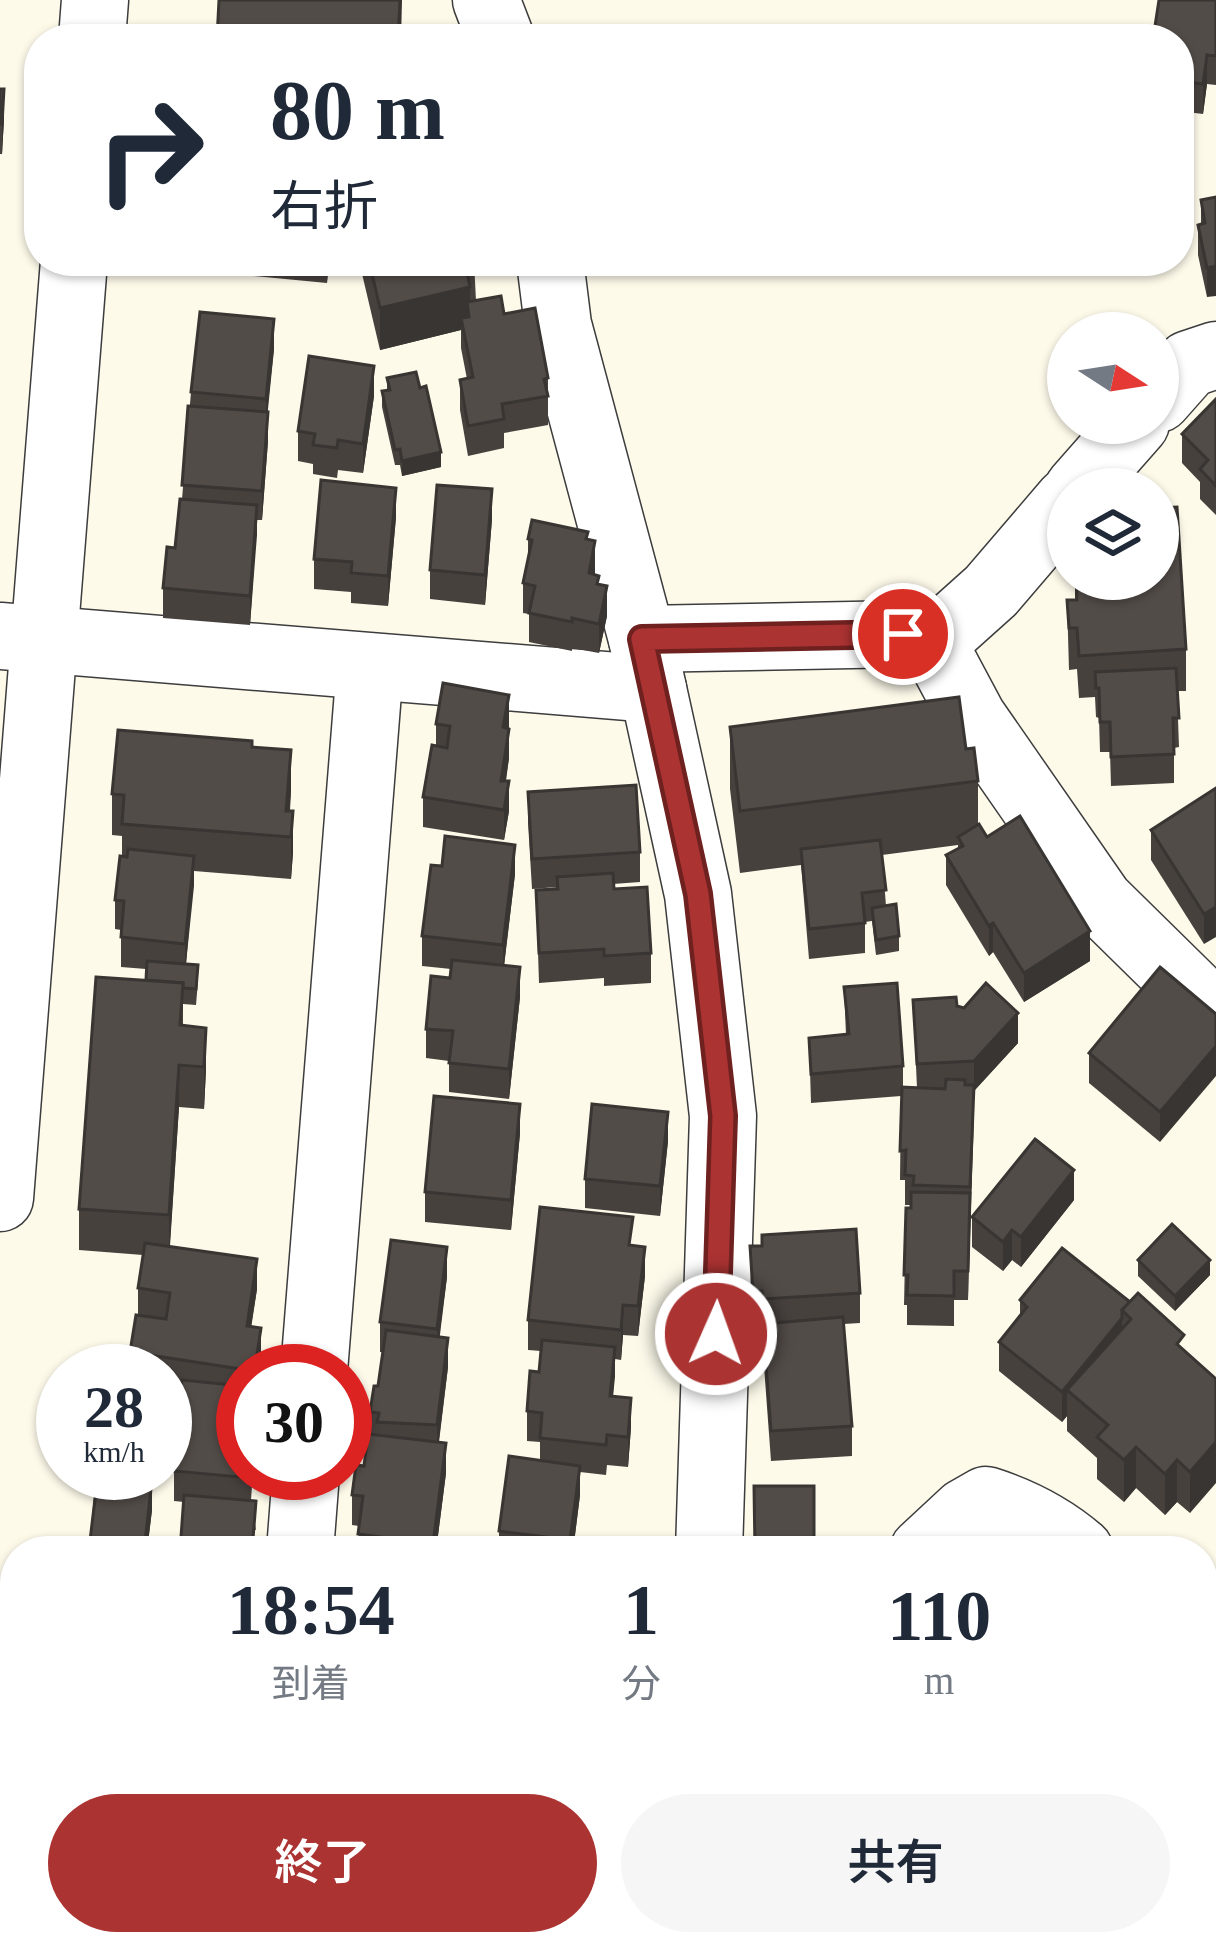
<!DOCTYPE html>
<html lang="ja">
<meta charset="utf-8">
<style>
body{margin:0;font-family:"Times New Roman","Noto Sans JP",serif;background:#f6f6f7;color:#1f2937;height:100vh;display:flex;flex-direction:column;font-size:45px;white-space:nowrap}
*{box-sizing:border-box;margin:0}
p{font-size:39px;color:#747a83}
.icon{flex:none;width:66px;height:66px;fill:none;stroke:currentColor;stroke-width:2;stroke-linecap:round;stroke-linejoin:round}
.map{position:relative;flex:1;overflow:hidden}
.sheet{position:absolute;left:0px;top:1536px;width:1218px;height:420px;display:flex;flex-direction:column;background:#fff;border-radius:48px 48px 0 0;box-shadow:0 3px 9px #0004}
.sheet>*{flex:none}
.top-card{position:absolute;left:24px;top:24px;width:1170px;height:252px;border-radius:48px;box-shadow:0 3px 9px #0004;background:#fff;color:#1f2937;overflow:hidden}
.needle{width:78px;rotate:102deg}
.tools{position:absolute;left:1047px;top:312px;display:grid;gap:24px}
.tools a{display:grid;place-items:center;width:132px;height:132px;border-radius:50%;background:#fff;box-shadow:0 3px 9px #0004;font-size:60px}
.speed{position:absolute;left:36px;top:1344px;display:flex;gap:24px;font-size:60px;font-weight:700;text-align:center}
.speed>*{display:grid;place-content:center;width:156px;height:156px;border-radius:50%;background:#fff;box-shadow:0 3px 9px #0004;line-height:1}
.speed small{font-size:30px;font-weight:400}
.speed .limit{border:18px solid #d22;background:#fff;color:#111}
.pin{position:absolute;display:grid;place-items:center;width:102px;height:102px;color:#fff;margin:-51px;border:6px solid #fff;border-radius:50%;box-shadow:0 3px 12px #0007}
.me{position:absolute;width:132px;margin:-66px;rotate:2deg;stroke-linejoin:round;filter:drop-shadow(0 0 9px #0008)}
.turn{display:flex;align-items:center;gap:42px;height:252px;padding:0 48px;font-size:54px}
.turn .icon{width:156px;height:156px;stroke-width:2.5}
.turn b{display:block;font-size:84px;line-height:102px}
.eta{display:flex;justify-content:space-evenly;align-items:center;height:204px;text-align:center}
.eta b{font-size:72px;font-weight:600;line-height:84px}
.button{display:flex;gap:24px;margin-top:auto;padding:24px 48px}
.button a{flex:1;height:138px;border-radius:72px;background:#ab3332;color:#fff;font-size:48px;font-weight:600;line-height:138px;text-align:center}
.button a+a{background:#f6f6f7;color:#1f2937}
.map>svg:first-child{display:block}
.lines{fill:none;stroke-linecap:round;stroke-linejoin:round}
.minor-casing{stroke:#3d3d3d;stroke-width:69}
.minor{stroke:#fff;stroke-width:66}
.wall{fill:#47413e}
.shaded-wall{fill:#393532}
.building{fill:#524c48;stroke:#393532;stroke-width:3}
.route-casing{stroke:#6f2120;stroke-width:30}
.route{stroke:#ab3332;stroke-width:21}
</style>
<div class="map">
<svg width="1216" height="1956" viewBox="0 0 1216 1956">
<rect width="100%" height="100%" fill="#fdfaea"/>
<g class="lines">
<g class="minor-casing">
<g id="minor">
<polyline points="486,0 501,39"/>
<polyline points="92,39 95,0"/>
<polyline points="550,261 558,325 642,639 698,894 723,1116 709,1551"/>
<polyline points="1158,399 1189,364 1216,355"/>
<polyline points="1078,489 1136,423"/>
<polyline points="0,636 653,689"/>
<polyline points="642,639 903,634 933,643 973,718 1100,901 1216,1015"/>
<polyline points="933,643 991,591 1068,501"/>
<polyline points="0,1198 74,261"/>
<polyline points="314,1371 370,667"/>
<polyline points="300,1551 306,1473"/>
<path d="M 923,1551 L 965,1512 L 986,1500 C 1021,1511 1052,1527 1080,1551"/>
<polyline points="1203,1658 1216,1669"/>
<polyline points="796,1941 804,1956"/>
<polyline points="267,1956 269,1941"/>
</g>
</g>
<use href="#minor" class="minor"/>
</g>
<g class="wall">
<polygon points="1216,0 1216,85 1207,84 1203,114 1179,111 1179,39"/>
<polygon points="0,89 4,119 2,154 0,154"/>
<polygon points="1216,197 1207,297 1198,255 1198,225 1201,224 1201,200"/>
<polygon points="158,261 330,261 327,283 158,267"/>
<polygon points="359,261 474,261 476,301 504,314 548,378 548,425 504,433 504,448 468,456 460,410 460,380 467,379 461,348 461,330 380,350"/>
<polygon points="274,349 267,412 268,441 262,520 257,520 250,625 163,618 163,588 175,548 182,499 191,392"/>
<polygon points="387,378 441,467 402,476 400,465 395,465 382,407 382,391 387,390"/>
<polygon points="374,396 363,473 338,470 337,478 313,474 313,464 298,461 298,431"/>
<polygon points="1216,399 1216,515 1200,499 1200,482 1182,463 1182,434"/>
<polygon points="396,517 388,606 351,603 351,592 314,589 314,559"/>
<polygon points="492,519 485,605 430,599 430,570"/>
<polygon points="528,539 588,539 595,571 595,575 607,616 599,653 572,648 572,651 529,642 529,614 523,613 523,583 528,562"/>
<polygon points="1075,579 1186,649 1186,691 1177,691 1179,747 1174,748 1174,783 1111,786 1110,752 1100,752 1099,718 1096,717 1095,697 1079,698 1077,669 1069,670 1067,600 1075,600"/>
<polygon points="436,724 509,725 509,758 506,781 509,811 504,840 423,827 423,797 436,746"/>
<polygon points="730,727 966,749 978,781 978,824 1090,961 1024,1002 993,952 989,956 946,885 946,855 958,849 958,845 882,855 886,906 899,936 899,951 876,955 872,921 865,922 865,953 809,959 801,865 740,873 730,789"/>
<polygon points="252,747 291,791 290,811 293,852 291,879 194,871 186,964 198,981 196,1005 183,1004 183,1025 206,1069 204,1109 179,1107 170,1246 257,1289 251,1326 261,1357 259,1371 243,1371 243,1473 253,1473 251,1500 256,1530 184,1502 174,1501 174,1471 181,1389 165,1387 165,1371 130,1371 130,1352 138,1315 138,1288 143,1255 79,1250 79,1209 146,980 146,969 121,967 121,930 115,929 115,900 122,856 122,836 112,835 112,794"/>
<polygon points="1216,788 1204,944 1151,860 1151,830"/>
<polygon points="528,792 640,852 640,882 613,884 614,889 651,953 651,983 604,986 604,978 539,983 536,890 557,887 532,889 528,822"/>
<polygon points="515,874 504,965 520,997 509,1099 449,1092 449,1061 426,1058 426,1029 450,978 451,969 422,966 422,936"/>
<polygon points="1160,967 1160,1142 1089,1083 1089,1053"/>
<polygon points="844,987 903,1066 903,1087 917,1088 913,1000 957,1006 1018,1043 974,1091 968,1300 954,1300 954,1326 907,1325 907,1305 904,1305 906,1208 911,1208 911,1205 905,1205 905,1180 900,1180 901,1096 811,1103 809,1038 846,1035"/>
<polygon points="520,1133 511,1230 425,1222 425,1192"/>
<polygon points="668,1141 660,1216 585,1208 585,1179"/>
<polygon points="1074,1200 1021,1267 1012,1260 1003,1271 972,1247 972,1217"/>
<polygon points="633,1245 645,1276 638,1336 623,1335 621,1360 615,1359 613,1396 631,1427 628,1467 607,1465 606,1475 580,1472 580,1495 573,1551 499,1551 499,1531 540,1460 540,1442 527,1441 527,1411 539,1372 541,1351 528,1350 528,1320"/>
<polygon points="750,1246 860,1293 860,1323 844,1324 852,1426 852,1456 771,1461 763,1353 763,1326 762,1321 753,1321"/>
<polygon points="1062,1248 1216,1379 1190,1513 1177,1502 1165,1515 1136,1488 1124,1502 1097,1479 1097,1458 1067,1431 1067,1416 1062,1422 999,1371 999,1342 1020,1316 1020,1300"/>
<polygon points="1138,1260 1210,1275 1175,1311 1138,1276"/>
<polygon points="447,1277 439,1337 448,1367 439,1442 446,1473 436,1551 358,1551 359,1526 352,1525 352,1495 364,1466 370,1434 370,1412 378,1386 383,1352 380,1352 380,1322"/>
<polygon points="96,1473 155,1473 154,1483 152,1482 152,1510 147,1551 89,1551"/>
<polygon points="24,1941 110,1941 108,1956 59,1956 59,1949 24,1945"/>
<polygon points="431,1941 501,1941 500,1955 431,1948"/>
<polygon points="564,1941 648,1941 646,1956 670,1956 636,1956 623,1954 623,1956 564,1956"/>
<polygon points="694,1941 774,1941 781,1956 694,1956"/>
</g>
<g class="shaded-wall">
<polygon points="400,0 402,0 401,39 398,39"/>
<polygon points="1207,55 1207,84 1203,114 1203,84"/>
<polygon points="4,89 4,119 2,154 2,124"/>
<polygon points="1216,266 1216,296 1207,297 1207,268"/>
<polygon points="470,287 470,328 467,302 467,329 461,318 461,330 380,350 380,308"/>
<polygon points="274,319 274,349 266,429 266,399"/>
<polygon points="374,366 374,396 363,473 363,444"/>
<polygon points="268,412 268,441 262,520 262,491"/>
<polygon points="441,452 441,467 402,476 402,461"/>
<polygon points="396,488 396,517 388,606 388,576"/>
<polygon points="492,489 492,519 485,605 485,575"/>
<polygon points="257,505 257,535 250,625 250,596"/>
<polygon points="595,541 595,571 589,603 589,573"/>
<polygon points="607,586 607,616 599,653 599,624"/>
<polygon points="509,695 509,725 503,757 503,727"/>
<polygon points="509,729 509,758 501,810 501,781"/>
<polygon points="291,750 291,791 287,837 286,811"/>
<polygon points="509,781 509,811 504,840 504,810"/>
<polygon points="293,811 293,852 291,879 291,837"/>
<polygon points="515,845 515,874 503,975 503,945"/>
<polygon points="194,856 194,886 185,973 185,944"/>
<polygon points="1216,907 1216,937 1204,944 1204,914"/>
<polygon points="993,923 993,952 989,956 989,926"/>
<polygon points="1090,931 1090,961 1024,1002 1024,973"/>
<polygon points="520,967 520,997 509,1099 509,1069"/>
<polygon points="1018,1013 1018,1043 974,1091 974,1061"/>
<polygon points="206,1028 206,1069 204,1109 204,1067"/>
<polygon points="1216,1046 1216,1076 1160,1142 1160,1112"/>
<polygon points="179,1065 179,1107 169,1256 169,1215"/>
<polygon points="974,1085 974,1115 968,1300 970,1187"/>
<polygon points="520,1104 520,1133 511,1230 511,1200"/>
<polygon points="668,1112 668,1141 660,1216 660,1186"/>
<polygon points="1074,1170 1074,1200 1021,1267 1021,1237"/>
<polygon points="1012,1230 1012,1260 1003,1271 1003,1242"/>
<polygon points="447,1247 447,1277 437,1359 437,1329"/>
<polygon points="645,1247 645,1276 638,1336 638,1306"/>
<polygon points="257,1259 257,1289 247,1355 247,1326"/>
<polygon points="1210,1260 1210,1275 1175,1311 1175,1296"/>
<polygon points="623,1305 623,1335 621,1360 621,1330"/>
<polygon points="1122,1318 1122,1347 1067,1390 1067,1416 1062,1422 1062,1392"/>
<polygon points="261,1328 261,1357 259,1371 256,1371"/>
<polygon points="448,1338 448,1367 437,1455 437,1425"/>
<polygon points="615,1347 615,1377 610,1425 610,1396"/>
<polygon points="631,1398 631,1427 628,1467 628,1437"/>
<polygon points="1216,1442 1216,1483 1190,1513 1190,1472"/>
<polygon points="446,1443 446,1473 436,1551 433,1551"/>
<polygon points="1136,1447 1136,1488 1124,1502 1124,1460"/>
<polygon points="1177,1460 1177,1502 1165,1515 1165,1474"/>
<polygon points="580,1466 580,1495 573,1551 570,1551"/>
<polygon points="152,1480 152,1510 147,1551 144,1551"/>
<polygon points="197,1941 201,1941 199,1956 194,1956"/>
<polygon points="872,1941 885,1941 872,1950"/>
<polygon points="1037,1941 1051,1941 1051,1956 1012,1956"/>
<polygon points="1078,1941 1092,1941 1078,1950"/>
</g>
<g class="building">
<polygon points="219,0 400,0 398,39 217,39"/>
<polygon points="1159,0 1216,0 1216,56 1207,55 1203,84 1179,81 1179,39 1153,39"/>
<polygon points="0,89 4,89 2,124 0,124"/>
<polygon points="1216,197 1216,266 1207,268 1198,225 1205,223 1201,200"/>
<polygon points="369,261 474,261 476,266 466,268 470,287 380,308"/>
<polygon points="501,296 504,314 535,308 548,378 544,379 548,396 502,404 504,419 468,426 460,380 473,377 461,318 469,317 467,302"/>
<polygon points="200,312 274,319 266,399 191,392"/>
<polygon points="309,356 374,366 363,444 338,440 337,448 313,445 315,434 298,431"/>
<polygon points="416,372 420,388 426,386 441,452 402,461 400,449 395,450 382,391 390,390 387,378"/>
<polygon points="1216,399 1216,486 1200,469 1208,460 1182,434"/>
<polygon points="188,406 268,412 262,491 182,485"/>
<polygon points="321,480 396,488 388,576 351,573 352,562 314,559"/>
<polygon points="437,485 492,489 485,575 430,570"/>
<polygon points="180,499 257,505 250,596 163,588 167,547 175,548"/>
<polygon points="1177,507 1186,649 1079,656 1077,628 1069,628 1067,600 1077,600 1076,579 1158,579 1158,508"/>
<polygon points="532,520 588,532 586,539 595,541 589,573 599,576 597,584 607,586 599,624 572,618 572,622 529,613 535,586 523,583 532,540 528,539"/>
<polygon points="1176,668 1179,718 1173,718 1174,754 1111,757 1110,722 1100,722 1099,688 1096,688 1095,672"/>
<polygon points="443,683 509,695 503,727 509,729 501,781 509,781 504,810 423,797 432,745 447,748 450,726 436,724"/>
<polygon points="959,697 966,749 974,748 978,781 740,811 730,727"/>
<polygon points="118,730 252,741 252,747 291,750 286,811 293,811 291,837 122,824 124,795 112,794"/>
<polygon points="636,785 640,852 532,859 528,792"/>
<polygon points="1216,788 1216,907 1204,914 1151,830"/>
<polygon points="1020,816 1090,931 1024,973 993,923 989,926 946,855 963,846 958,837 979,824 987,837"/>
<polygon points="445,836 515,845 503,945 422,936 431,865 442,866"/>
<polygon points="880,840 886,890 862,893 865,923 809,929 801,849"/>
<polygon points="128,849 194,856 185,944 121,937 124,901 115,900 120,856 127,857"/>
<polygon points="613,873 614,889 647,887 651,953 604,956 604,949 539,953 536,890 558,889 557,877"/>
<polygon points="896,904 899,936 876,940 872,908"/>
<polygon points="452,960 520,967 509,1069 449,1063 453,1031 426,1029 431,976 450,978"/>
<polygon points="147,961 198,965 196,989 183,988 183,983 146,980"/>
<polygon points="1160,967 1216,1014 1216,1046 1160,1112 1089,1053"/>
<polygon points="96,977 183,983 180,1025 206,1028 204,1067 179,1065 169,1215 79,1209"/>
<polygon points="897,983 903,1066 811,1074 809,1038 849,1034 844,987"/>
<polygon points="986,983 1018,1013 974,1061 917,1064 913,1000 956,997 957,1006 964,1008"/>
<polygon points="946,1079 965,1080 965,1085 974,1085 970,1187 913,1185 914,1176 905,1175 906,1150 900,1151 902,1087 945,1089"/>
<polygon points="434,1096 520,1104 511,1200 425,1192"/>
<polygon points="592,1104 668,1112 660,1186 585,1179"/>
<polygon points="1035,1139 1074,1170 1021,1237 1012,1230 1003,1242 972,1217"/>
<polygon points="911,1192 970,1193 968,1271 954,1271 954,1296 907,1295 908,1275 904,1275 906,1208 911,1208"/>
<polygon points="540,1207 633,1217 629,1245 645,1247 638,1306 623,1305 621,1330 528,1320"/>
<polygon points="1172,1224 1210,1260 1175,1296 1138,1260"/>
<polygon points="856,1229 860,1293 763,1299 762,1291 753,1292 750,1246 762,1246 762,1235"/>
<polygon points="391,1240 447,1247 437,1329 380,1322"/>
<polygon points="145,1243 257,1259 247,1326 261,1328 256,1361 249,1360 247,1370 130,1352 136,1315 166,1319 170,1293 138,1288"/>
<polygon points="1062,1248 1130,1302 1122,1310 1122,1318 1062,1392 999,1342 1027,1307 1020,1300"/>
<polygon points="1138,1293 1184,1335 1177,1344 1216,1379 1216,1442 1190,1472 1177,1460 1165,1474 1136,1447 1124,1460 1097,1437 1108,1425 1067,1390 1131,1319 1122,1310"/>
<polygon points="843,1317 852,1426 771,1431 763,1324"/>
<polygon points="386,1330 448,1338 437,1425 377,1422 379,1413 370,1412 374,1386 378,1386"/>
<polygon points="542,1340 615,1347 610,1396 631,1398 628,1437 607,1435 606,1445 540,1438 542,1413 527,1411 530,1371 539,1372"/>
<polygon points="182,1380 243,1386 243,1473 251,1473 250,1478 174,1471"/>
<polygon points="368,1434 446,1443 433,1544 358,1534 363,1496 352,1495 356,1465 364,1466"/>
<polygon points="509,1456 580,1466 570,1540 499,1531"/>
<polygon points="98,1474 152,1480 144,1551 89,1549"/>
<polygon points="754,1486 814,1486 814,1551 755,1551"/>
<polygon points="184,1495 256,1501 252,1551 180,1551"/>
<polygon points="123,1941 197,1941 194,1956 120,1956"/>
<polygon points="698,1941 774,1941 781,1956 706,1956"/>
<polygon points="919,1941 929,1956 891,1956"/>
<polygon points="963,1941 1037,1941 1012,1956 961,1956 955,1946"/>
<polygon points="664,1946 670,1956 645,1956"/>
<polygon points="395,1952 411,1954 411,1956 394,1956"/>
</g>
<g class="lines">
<g class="route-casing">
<polyline id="route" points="716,1334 723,1116 698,894 642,639 903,634"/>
</g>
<use href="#route" class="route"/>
</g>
</svg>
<div class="tools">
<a><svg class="needle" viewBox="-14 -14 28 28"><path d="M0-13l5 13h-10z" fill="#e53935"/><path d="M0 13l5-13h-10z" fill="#747a83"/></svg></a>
<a><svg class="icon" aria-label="layers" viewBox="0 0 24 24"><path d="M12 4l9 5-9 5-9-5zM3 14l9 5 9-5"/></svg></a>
</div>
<div class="speed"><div>28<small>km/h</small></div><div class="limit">30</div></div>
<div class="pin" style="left:903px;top:634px;background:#d93025"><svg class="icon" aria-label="arrive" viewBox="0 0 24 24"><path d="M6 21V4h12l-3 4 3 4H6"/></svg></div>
<svg class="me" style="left:716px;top:1334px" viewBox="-20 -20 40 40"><circle r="17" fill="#ab3332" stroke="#fff" stroke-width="3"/><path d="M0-11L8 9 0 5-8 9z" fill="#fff"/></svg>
<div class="top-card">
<div class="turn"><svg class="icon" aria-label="right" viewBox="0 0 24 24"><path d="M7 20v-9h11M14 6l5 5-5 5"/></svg><div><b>80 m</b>右折</div></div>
</div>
<section class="sheet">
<div class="eta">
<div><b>18:54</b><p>到着</p></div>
<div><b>1</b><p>分</p></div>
<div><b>110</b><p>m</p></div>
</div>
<div class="button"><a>終了</a><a>共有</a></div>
</section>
</div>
